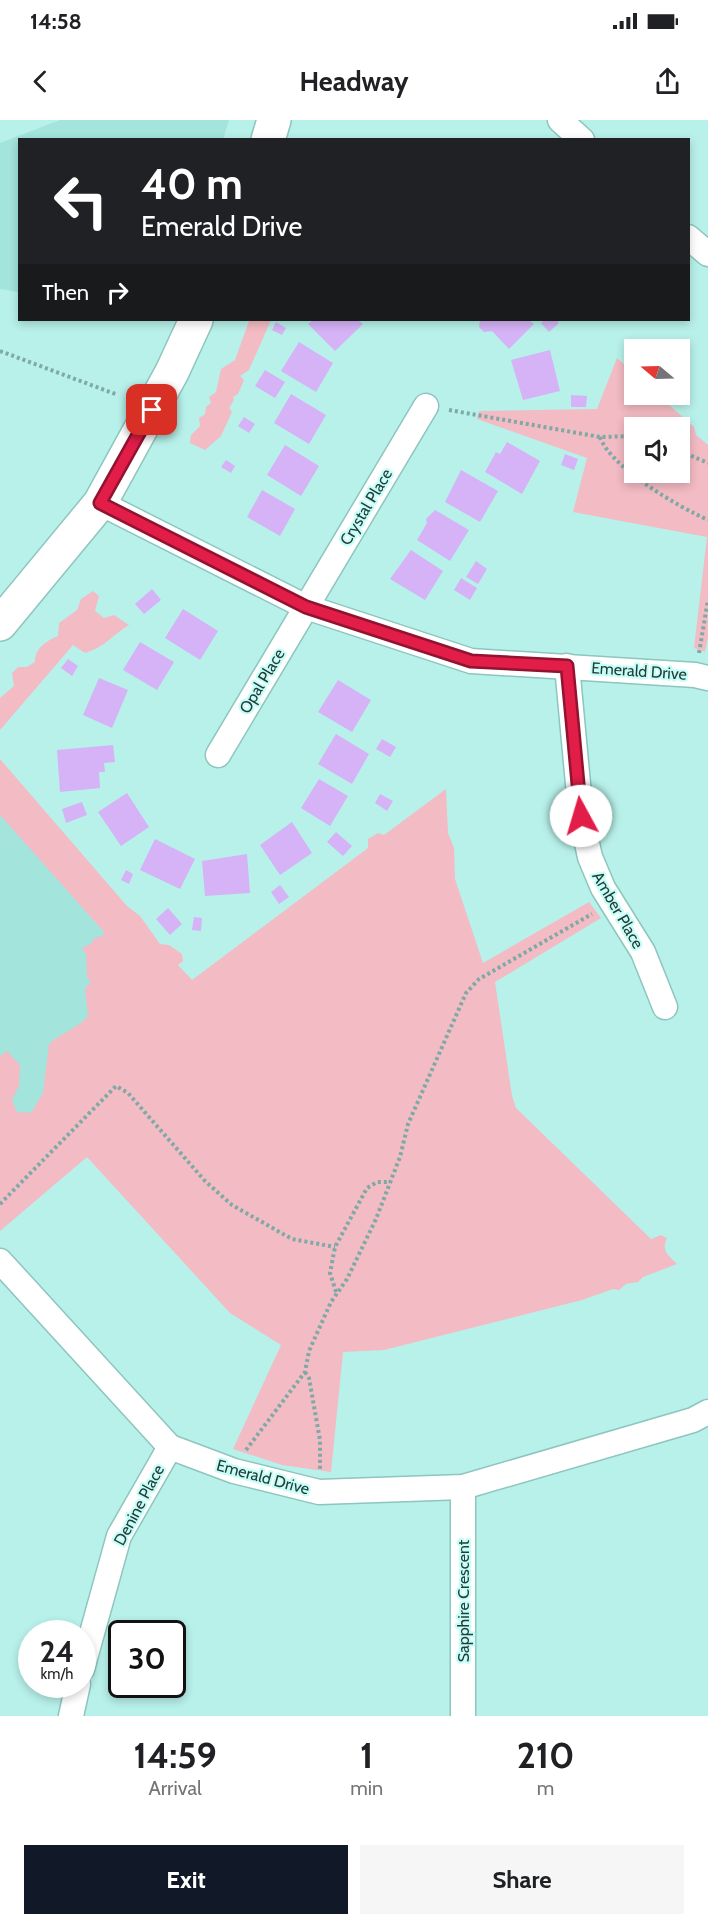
<!DOCTYPE html>
<style>
body{margin:0;font-family:Cabin,sans-serif;background:#f6f6f6;color:#202124;height:100vh;display:flex;flex-direction:column;font-size:22px;white-space:nowrap}
*{box-sizing:border-box;margin:0}
p{font-size:20px;color:#757577}
.icon{flex:none;width:33px;height:33px;fill:none;stroke:currentColor;stroke-width:2;stroke-linecap:round;stroke-linejoin:round}
.map{position:relative;height:1596px;overflow:hidden}
.drawer{display:flex;flex-direction:column;background:#fff;flex:1}
.drawer>*{flex:none}
.guide{position:absolute;left:18px;top:18px;width:672px;height:183px;border-radius:0px;box-shadow:0 3px 9px #0003;background:#202124;color:#fff;overflow:hidden}
.needle{width:39px;rotate:289deg}
.fabs{position:absolute;left:624px;top:219px;display:grid;gap:12px}
.fabs a{display:grid;place-items:center;width:66px;height:66px;border-radius:0px;background:#fff;box-shadow:0 3px 9px #0003;font-size:30px}
.speed{position:absolute;left:18px;top:1500px;display:flex;gap:12px;font-size:30px;font-weight:700;text-align:center}
.speed>*{display:grid;place-content:center;width:78px;height:78px;border-radius:50%;background:#fff;box-shadow:0 3px 9px #0003;line-height:1}
.speed small{font-size:15px;font-weight:400}
.speed .limit{border:3px solid #111;border-radius:9px;background:#fff;color:#111}
.pin{position:absolute;display:grid;place-items:center;width:51px;height:51px;color:#fff;margin:-26px;border-radius:12px;box-shadow:0 3px 9px #0006}
.me{position:absolute;width:66px;margin:-33px;rotate:354deg;stroke-linejoin:round;filter:drop-shadow(0 0 4px #0008)}
.turn{display:flex;align-items:center;gap:21px;height:126px;padding:0 24px;font-size:27px}
.turn .icon{width:78px;height:78px;stroke-width:2.5}
.turn b{display:block;font-size:42px;line-height:51px}
.then{display:flex;align-items:center;height:57px;padding:0 24px;background:#0003;gap:12px;font-size:22px}
.eta{display:flex;justify-content:space-evenly;align-items:center;height:102px;text-align:center}
.eta b{font-size:36px;font-weight:700;line-height:42px}
.primary-button{display:flex;gap:12px;margin-top:auto;padding:12px 24px}
.primary-button a{flex:1;height:69px;border-radius:0px;background:#111827;color:#fff;font-size:24px;font-weight:700;line-height:69px;text-align:center}
.primary-button a+a{background:#f6f6f6;color:#202124}
.status{display:flex;justify-content:space-between;align-items:center;height:42px;padding:0 30px;background:#fff;direction:ltr}
.status svg{height:16px;fill:currentColor}
header{display:flex;justify-content:space-between;align-items:center;height:78px;padding:0 24px;background:#fff;font-size:27px;font-weight:700}
.map>svg:first-child{display:block}
.built{fill:#a3e4dd}
.green{fill:#f3bbc4;fill-rule:evenodd}
.building{fill:#d5b3f6}
.lines{fill:none;stroke-linecap:round;stroke-linejoin:round}
.minor-casing{stroke:#8dc5bf;stroke-width:27}
.secondary-casing{stroke:#8dc5bf;stroke-width:36}
.path{stroke:#7ea9a4;stroke-width:4;stroke-dasharray:3 3;stroke-linecap:butt}
.minor{stroke:#fff;stroke-width:24}
.secondary{stroke:#fff;stroke-width:33}
.route-casing{stroke:#92132f;stroke-width:15}
.route{stroke:#e11d48;stroke-width:10}
.labels{text-anchor:middle;dominant-baseline:central;stroke-width:4.5;stroke-linejoin:round;paint-order:stroke}
.street-label{font-size:16px;fill:#253c39;stroke:#c5fef7}
</style>
<div class="status"><b>14:58</b><svg viewBox="0 0 49 12"><path d="M0 12V9h3v3zM5 12V6h3v6zM10 12V3h3v9zM15 12V0h3v12zM26 1h20v11H26zM47 4h2v5h-2z"/></svg></div>
<header><svg class="icon" aria-label="back" viewBox="0 0 24 24"><path d="M15 5l-7 7 7 7"/></svg>Headway<svg class="icon" aria-label="share" viewBox="0 0 24 24"><path d="M12 15V3M7 8l5-5 5 5M5 13v7h14v-7"/></svg></header>
<div class="map">
<svg width="708" height="1596" viewBox="0 0 708 1596">
<rect width="100%" height="100%" fill="#b8f1ea"/>
<g class="built">
<polygon points="60,0 229,0 223,19 20,20 19,172 0,169 0,23"/>
<polygon points="0,693 168,885 0,1058"/>
</g>
<g class="green">
<polygon points="247,200 271,200 249,250 240,256 244,260 238,274 233,277 234,280 229,288 232,292 221,316 205,330 190,323 191,315 200,306 199,298 205,294 206,287 211,283 209,277 216,272 221,249 235,240 249,201"/>
<path d="M 617,238 L 634,253 L 634,274 L 658,275 L 694,307 L 696,315 L 708,325 L 708,517 L 705,532 L 694,528 L 707,417 L 573,392 L 587,338 L 477,299 L 479,291 L 597,289 ZM 634,308 L 680,308 L 680,352 L 634,352 Z"/>
<path d="M 93,471 L 99,476 L 95,491 L 104,498 L 114,495 L 129,505 C 111,516 105,527 85,533 L 73,525 L 0,610 L 0,578 L 14,566 L 12,553 L 18,547 L 27,547 L 35,542 C 35,528 46,521 58,516 L 59,503 L 77,490 L 81,479 Z"/>
<path d="M 0,639 L 127,786 L 140,796 L 160,824 L 169,825 L 182,834 L 183,841 L 178,845 L 192,860 L 368,728 L 368,719 L 378,713 L 384,715 L 446,669 L 448,713 L 454,728 L 455,759 L 483,843 L 589,782 L 601,798 L 495,862 L 512,976 L 516,988 L 651,1119 L 661,1115 L 667,1118 C 661,1131 668,1135 677,1144 L 643,1157 L 638,1162 L 626,1164 L 619,1170 L 613,1169 L 582,1180 L 384,1230 L 343,1232 L 331,1352 L 282,1345 L 233,1329 L 281,1225 L 230,1193 L 87,1037 L 0,1111 L 0,936 L 7,931 L 20,945 L 19,966 L 12,980 L 17,992 L 31,993 L 43,973 L 49,924 C 62,912 80,907 88,896 L 85,869 L 91,861 L 87,858 L 86,834 L 82,828 L 92,823 L 94,818 L 103,816 L 104,812 L 0,695 Z"/>
</g>
<g class="building">
<polygon points="313,200 358,200 363,204 335,231 308,204"/>
<polygon points="480,200 529,200 534,204 509,229 492,211 484,212 479,207"/>
<polygon points="544,200 556,200 559,203 549,212 541,203"/>
<polygon points="276,202 286,208 282,215 272,210"/>
<polygon points="299,222 333,243 316,272 281,251"/>
<polygon points="550,230 560,271 523,280 511,240"/>
<polygon points="265,250 285,262 275,278 255,266"/>
<polygon points="291,274 326,295 309,324 274,303"/>
<polygon points="571,275 587,276 586,287 571,287"/>
<polygon points="244,297 255,304 249,313 238,306"/>
<polygon points="507,322 540,341 522,374 485,352 496,332 500,334"/>
<polygon points="285,325 319,346 301,376 267,355"/>
<polygon points="565,334 578,339 574,350 561,345"/>
<polygon points="226,340 235,346 231,353 221,347"/>
<polygon points="461,350 498,371 480,402 445,382"/>
<polygon points="262,370 295,389 280,416 247,397"/>
<polygon points="435,390 469,410 450,441 417,420 427,403 426,399"/>
<polygon points="411,430 443,451 425,480 390,459"/>
<polygon points="476,441 487,449 478,464 466,457"/>
<polygon points="461,458 477,468 470,480 454,470"/>
<polygon points="152,469 161,480 144,494 135,484"/>
<polygon points="183,489 218,511 200,540 165,518"/>
<polygon points="140,522 174,542 157,570 123,550"/>
<polygon points="68,539 78,546 72,556 61,548"/>
<polygon points="99,558 128,570 112,608 83,595"/>
<polygon points="338,560 371,580 352,612 318,592"/>
<polygon points="336,614 369,634 352,664 318,644"/>
<polygon points="382,619 396,627 390,637 376,629"/>
<polygon points="113,625 115,642 104,643 105,652 99,652 100,668 60,672 57,630"/>
<polygon points="319,659 348,676 330,706 301,688"/>
<polygon points="127,673 149,707 121,726 98,692"/>
<polygon points="380,674 393,681 387,691 375,683"/>
<polygon points="82,682 87,695 66,703 62,689"/>
<polygon points="292,702 312,733 280,755 260,725"/>
<polygon points="336,712 352,726 343,736 327,722"/>
<polygon points="155,719 195,739 180,769 140,750"/>
<polygon points="247,734 250,773 205,776 202,741"/>
<polygon points="126,750 133,754 129,764 121,760"/>
<polygon points="280,765 289,777 279,784 271,772"/>
<polygon points="168,788 182,804 170,815 156,799"/>
<polygon points="194,797 202,798 201,811 192,810"/>
</g>
<g class="lines">
<g class="minor-casing">
<g id="minor">
<polyline points="560,0 582,20"/>
<polyline points="688,117 708,134"/>
<polyline points="100,383 306,487 471,541 695,555 708,558"/>
<polyline points="567,546 581,696 590,737 603,768 643,832 665,887"/>
<polyline points="218,635 426,286"/>
<polyline points="0,1141 170,1327 234,1351 319,1372 463,1367 693,1300 708,1292"/>
<polyline points="82,1549 119,1416 170,1327"/>
<polyline points="71,1596 78,1564"/>
<polyline points="463,1596 463,1367"/>
</g>
</g>
<g class="secondary-casing">
<g id="secondary">
<polyline points="268,20 274,0"/>
<polyline points="0,504 100,383 172,252 196,200"/>
</g>
</g>
<g class="path">
<polyline points="0,231 118,275"/>
<polyline points="449,290 600,317 634,316"/>
<path d="M 600,317 C 611,348 679,387 708,400"/>
<polyline points="680,331 708,343"/>
<polyline points="699,533 708,480"/>
<polyline points="0,1084 116,966 128,973 205,1061 232,1085 292,1119 335,1127"/>
<polyline points="336,1172 330,1153 335,1127 367,1068 377,1062 390,1062"/>
<polyline points="305,1252 309,1258 320,1320 320,1351"/>
<polyline points="246,1330 305,1252 309,1231 331,1182 347,1159 376,1099 400,1037 408,1004 466,873 479,859 592,794"/>
</g>
<use href="#minor" class="minor"/>
<use href="#secondary" class="secondary"/>
</g>
<g class="lines">
<g class="route-casing">
<polyline id="route" points="152,290 100,383 306,487 471,541 567,546 581,696"/>
</g>
<use href="#route" class="route"/>
</g>
<g class="labels">
<g class="street-label">
<text transform="translate(366 387) rotate(-59)">Crystal Place</text>
<text transform="translate(639 551) rotate(4)">Emerald Drive</text>
<text transform="translate(262 561) rotate(-59)">Opal Place</text>
<text transform="translate(618 790) rotate(60)">Amber Place</text>
<text transform="translate(263 1357) rotate(15)">Emerald Drive</text>
<text transform="translate(139 1385) rotate(-62)">Denine Place</text>
<text transform="translate(463 1481) rotate(-90)">Sapphire Crescent</text>
</g>
</g>
</svg>
<div class="fabs">
<a><svg class="needle" viewBox="-14 -14 28 28"><path d="M0-13l5 13h-10z" fill="#e53935"/><path d="M0 13l5-13h-10z" fill="#757577"/></svg></a>
<a><svg class="icon" aria-label="sound" viewBox="0 0 24 24"><path d="M4 9h4l5-4v14l-5-4H4zM17 9q2 3 0 6"/></svg></a>
</div>
<div class="speed"><div>24<small>km/h</small></div><div class="limit">30</div></div>
<div class="pin" style="left:152px;top:290px;background:#d93025"><svg class="icon" aria-label="arrive" viewBox="0 0 24 24"><path d="M6 21V4h12l-3 4 3 4H6"/></svg></div>
<svg class="me" style="left:581px;top:696px" viewBox="-20 -20 40 40"><circle r="19" fill="#fff"/><path d="M0-13L10 11 0 6-10 11z" fill="#e11d48"/></svg>
<div class="guide">
<div class="turn"><svg class="icon" aria-label="left" viewBox="0 0 24 24"><path d="M17 20v-9H6M10 6l-5 5 5 5"/></svg><div><b>40 m</b>Emerald Drive</div></div>
<div class="then">Then<svg class="icon" aria-label="right" viewBox="0 0 24 24"><path d="M7 20v-9h11M14 6l5 5-5 5"/></svg></div>
</div>
</div>
<section class="drawer">
<div class="eta">
<div><b>14:59</b><p>Arrival</p></div>
<div><b>1</b><p>min</p></div>
<div><b>210</b><p>m</p></div>
</div>
<div class="primary-button"><a>Exit</a><a>Share</a></div>
</section>
